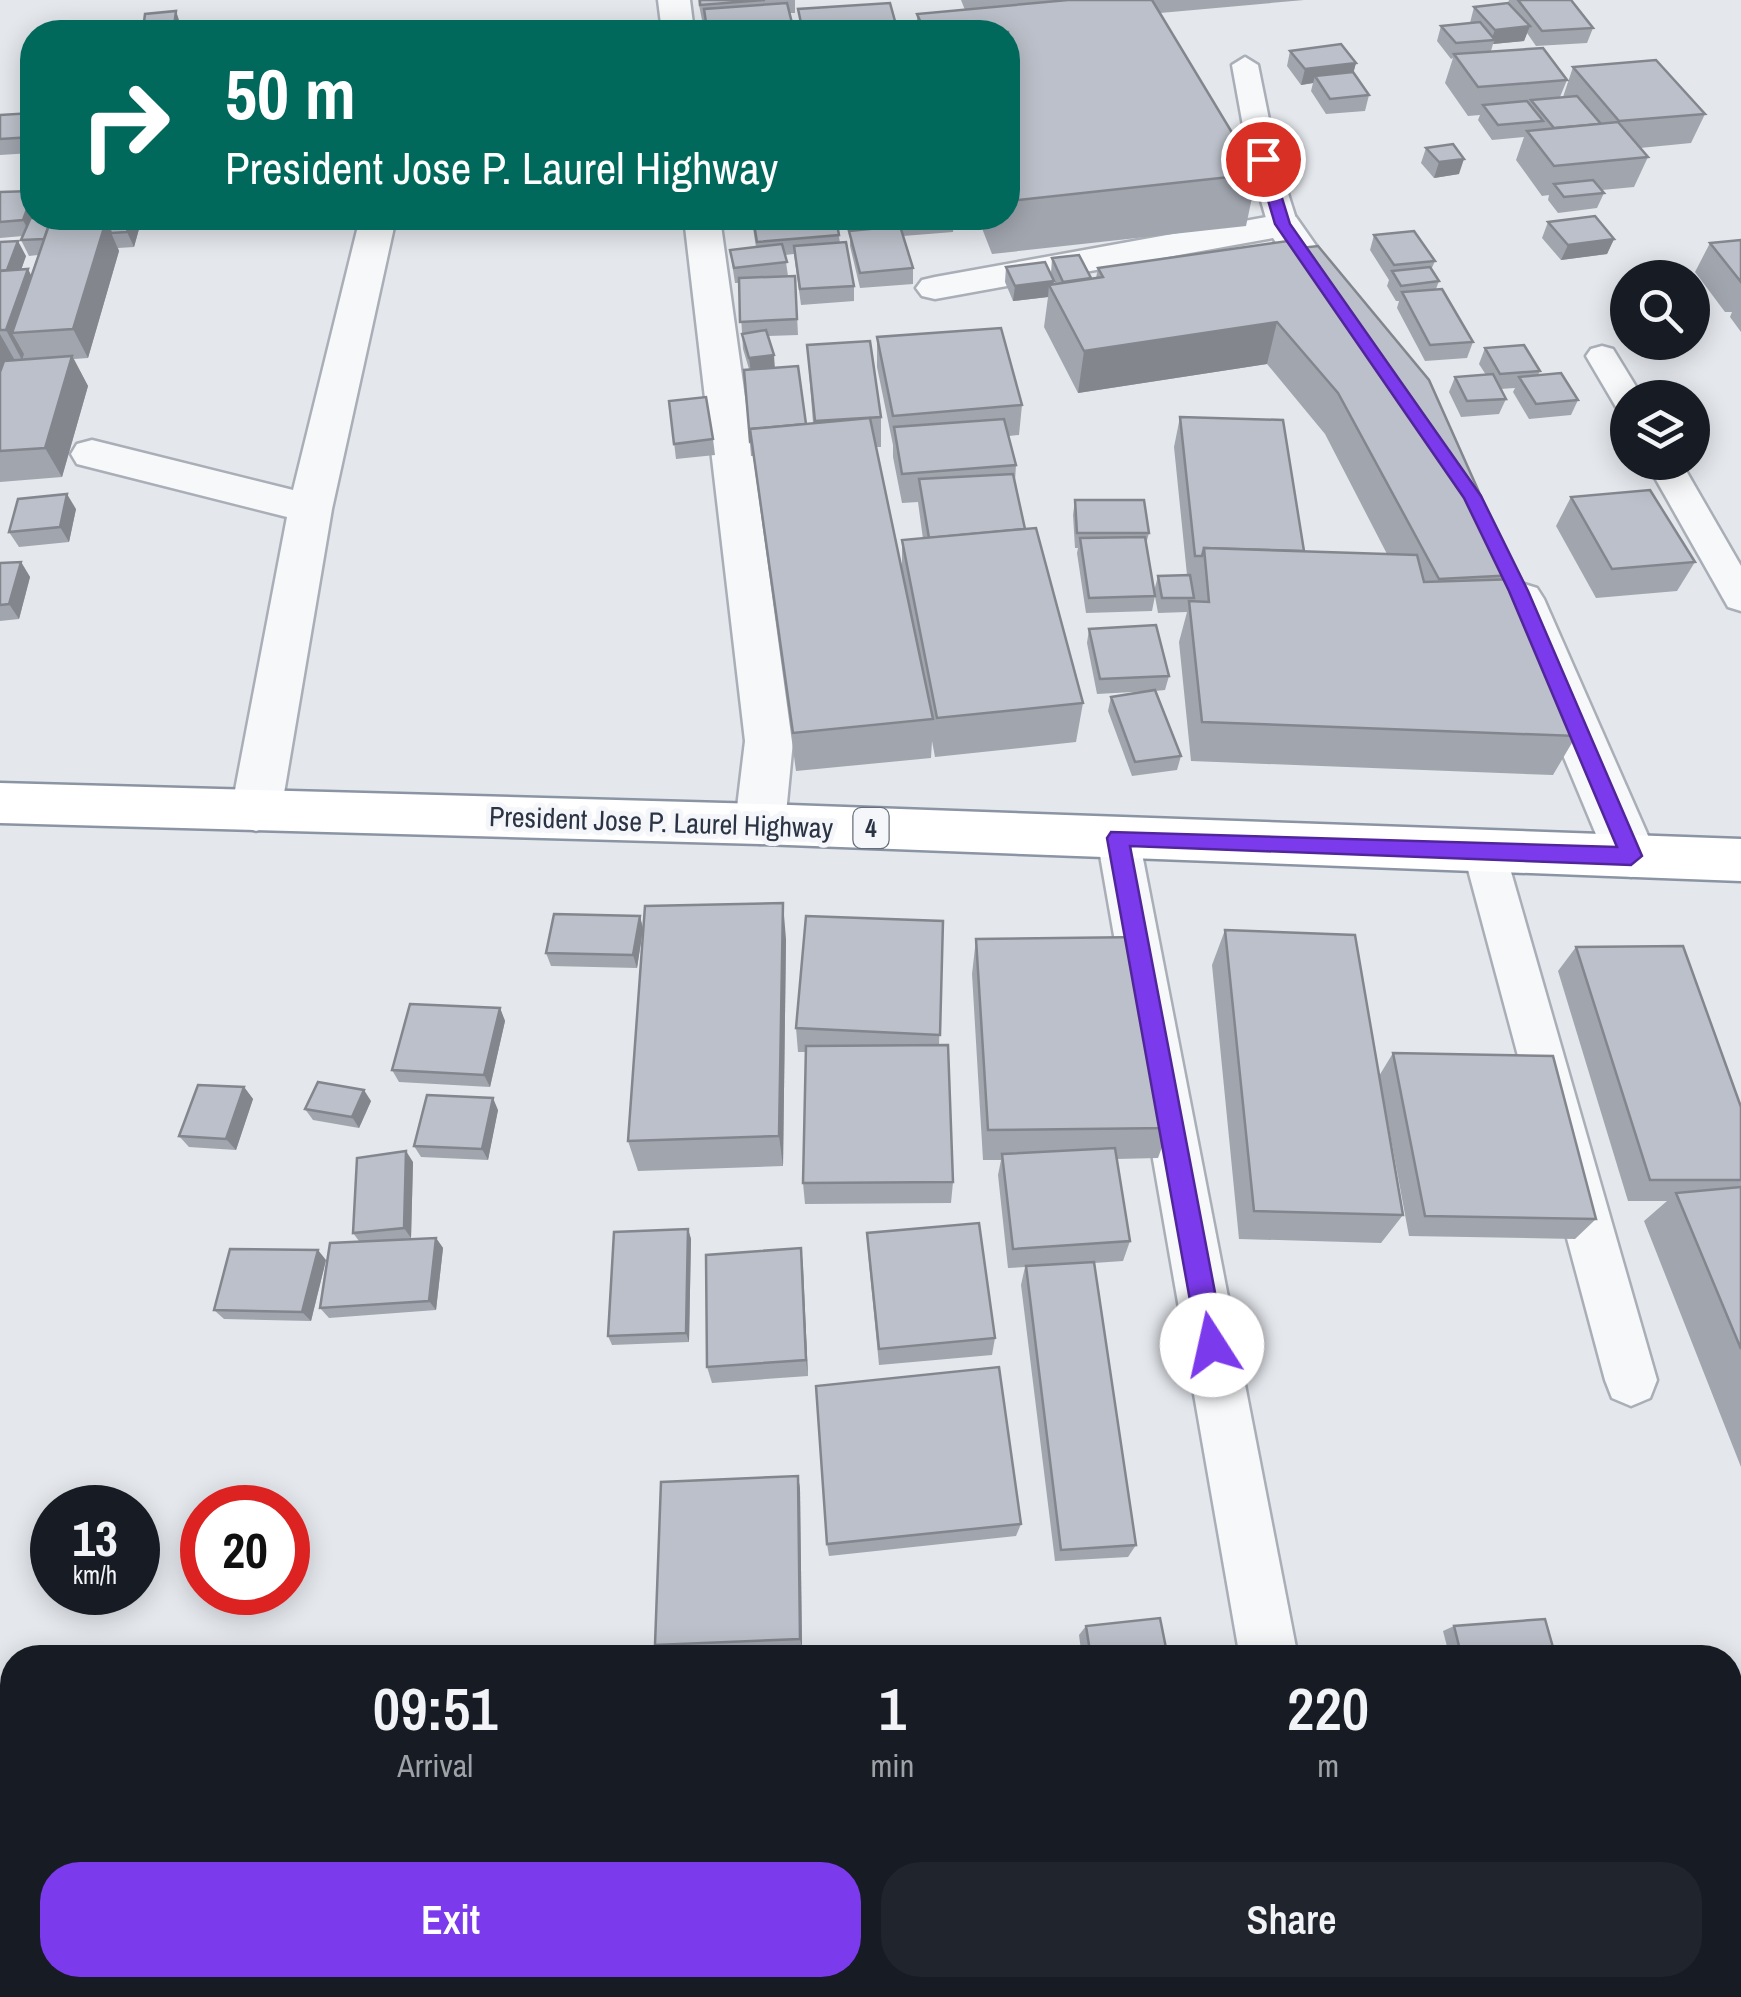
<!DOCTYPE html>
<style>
body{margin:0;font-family:"Archivo Narrow",sans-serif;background:#20242c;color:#f1f3f6;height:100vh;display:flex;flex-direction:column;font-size:38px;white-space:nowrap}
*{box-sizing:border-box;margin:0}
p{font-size:32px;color:#9ea1a6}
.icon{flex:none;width:55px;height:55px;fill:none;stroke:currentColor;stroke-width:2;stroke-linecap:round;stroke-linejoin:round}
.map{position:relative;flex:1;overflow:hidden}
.side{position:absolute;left:0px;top:1645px;width:1742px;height:352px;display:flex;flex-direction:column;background:#171b24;border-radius:40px 40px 0 0;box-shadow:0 5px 25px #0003}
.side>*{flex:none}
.banner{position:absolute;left:20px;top:20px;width:1000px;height:210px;border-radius:40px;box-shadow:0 5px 25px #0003;background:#00695c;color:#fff;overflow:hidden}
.fabs{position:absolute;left:1610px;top:260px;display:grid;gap:20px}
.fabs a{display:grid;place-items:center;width:100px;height:100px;border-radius:50%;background:#171b24;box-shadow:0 5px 25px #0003;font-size:50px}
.speed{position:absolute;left:30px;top:1485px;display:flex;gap:20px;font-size:50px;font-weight:700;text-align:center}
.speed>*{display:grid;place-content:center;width:130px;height:130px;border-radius:50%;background:#171b24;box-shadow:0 5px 25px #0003;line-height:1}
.speed small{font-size:25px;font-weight:400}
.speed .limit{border:15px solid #d22;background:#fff;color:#111}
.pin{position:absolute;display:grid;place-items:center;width:85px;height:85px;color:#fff;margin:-42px;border:5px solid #fff;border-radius:50%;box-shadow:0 2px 10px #0007}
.me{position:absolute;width:110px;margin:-55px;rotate:350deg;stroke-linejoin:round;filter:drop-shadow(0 0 8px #0008)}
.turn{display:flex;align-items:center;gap:35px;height:210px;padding:0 40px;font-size:45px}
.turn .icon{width:130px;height:130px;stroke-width:2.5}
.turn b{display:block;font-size:70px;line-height:85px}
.eta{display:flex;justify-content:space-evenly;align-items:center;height:170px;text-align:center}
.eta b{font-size:60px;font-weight:600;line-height:70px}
.button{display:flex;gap:20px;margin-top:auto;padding:20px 40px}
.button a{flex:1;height:115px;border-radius:40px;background:#7c3aed;color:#fff;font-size:40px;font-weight:600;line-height:115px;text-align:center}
.button a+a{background:#20242c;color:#f1f3f6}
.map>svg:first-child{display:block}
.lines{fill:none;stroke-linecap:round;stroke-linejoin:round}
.service-casing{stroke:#a9aeb7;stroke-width:5}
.minor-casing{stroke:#a9aeb7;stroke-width:5}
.trunk-casing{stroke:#8b94a3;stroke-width:5}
.service{fill:#f7f8fa;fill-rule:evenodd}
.minor{fill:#f7f8fa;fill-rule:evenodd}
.trunk{fill:#fff;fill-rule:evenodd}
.wall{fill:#a1a5ae}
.shaded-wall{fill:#83868d}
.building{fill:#bbc0ca;stroke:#83868d;stroke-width:2.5}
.route{fill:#7c3aed;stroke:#51269a;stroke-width:2.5}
.labels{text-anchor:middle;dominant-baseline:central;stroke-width:10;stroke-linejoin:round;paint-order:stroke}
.shield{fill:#f4f6f9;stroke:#676e7b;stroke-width:2.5}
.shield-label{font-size:25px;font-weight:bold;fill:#2b3445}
.street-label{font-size:28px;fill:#2b3445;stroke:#f4f6f9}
</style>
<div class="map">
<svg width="1741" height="1997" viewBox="0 0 1741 1997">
<rect width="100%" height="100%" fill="#e4e7ec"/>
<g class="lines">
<g class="service-casing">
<g id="service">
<polygon points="1245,57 1258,65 1277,159 1298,225 1283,234 1268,225 1249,159 1232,65"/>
<polygon points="1602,346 1613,349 1643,398 1628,398 1628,410 1616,407 1586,356 1591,349"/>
<polygon points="1646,462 1681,462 1741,566 1741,611 1728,607"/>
<polygon points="1118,821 1133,826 1139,838 1298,1658 1240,1658 1097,838 1103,826"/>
<polygon points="1484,834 1499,839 1505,851 1657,1380 1650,1398 1631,1406 1612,1398 1605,1380 1463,851 1469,839"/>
</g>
</g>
<g class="minor-casing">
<g id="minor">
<polygon points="658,0 690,0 694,32 662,32"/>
<polygon points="1283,214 1296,217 1350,294 1355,302 1350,310 1322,310 1273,238 935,299 922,296 916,288 922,280 935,277"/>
<polygon points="360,218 396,218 332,509 281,811 274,825 256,831 238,825 231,811 287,517 77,464 71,454 77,444 92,440 293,490"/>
<polygon points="684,218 720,218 793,741 785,824 778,838 760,844 742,838 735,824 745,741"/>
<polygon points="1521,583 1537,588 1544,599 1657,856 1649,871 1631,877 1613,871 1605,856 1498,599 1505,588"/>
</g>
</g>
<g class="trunk-casing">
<polygon id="trunk" points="0,783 760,804 1741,839 1741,881 760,844 0,823"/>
</g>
<use href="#service" class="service"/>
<use href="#minor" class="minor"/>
<use href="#trunk" class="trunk"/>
</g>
<g class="wall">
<polygon points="698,0 795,0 795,13 789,13 792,32 707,32 705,20 702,20"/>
<polygon points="961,0 1304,0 1160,13 1257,174 1246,226 992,254 978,218 1008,218 1008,32 899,32 899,26 917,25 917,14 965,10"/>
<polygon points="1509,0 1571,0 1593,28 1587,43 1536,46 1527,33 1524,41 1493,44 1491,51 1567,80 1560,97 1563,97 1573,67 1705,114 1691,143 1640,148 1648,157 1634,187 1602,190 1604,193 1597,208 1558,213 1548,200 1549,195 1542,196 1516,160 1524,137 1492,140 1478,120 1480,115 1468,116 1445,83 1453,58 1451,59 1437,41 1441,26 1470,23 1474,7 1508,3"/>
<polygon points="1290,51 1356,63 1353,73 1369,95 1365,111 1326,114 1311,91 1313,83 1301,85 1287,66"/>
<polygon points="32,113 32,153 0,155 0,115"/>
<polygon points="1426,148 1459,174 1434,178 1421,163"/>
<polygon points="0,192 32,218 64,223 66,218 142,218 134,247 118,248 119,251 88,358 74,359 88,386 62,477 0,482 0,242 26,256 21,270 28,269 31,276 38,255 29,256 21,240 23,236 0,238"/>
<polygon points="726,218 836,218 840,243 854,286 854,301 801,305 794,254 785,255 788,276 795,276 798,335 768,336 774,355 774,368 806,424 813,423 807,345 881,417 881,447 876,447 902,567 902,540 923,539 918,502 902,503 893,457 893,445 877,367 877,337 1022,405 1019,435 1009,436 1016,465 1015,481 1025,529 1083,703 1076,742 935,757 932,741 931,758 796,771 753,456 751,456 744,370 749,369 743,349 739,283 735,283 730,250 756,247 753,228 729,230"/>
<polygon points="848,218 954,218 953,232 903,236 913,268 913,284 860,288 850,246 850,231"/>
<polygon points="1548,222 1614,239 1607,254 1561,260 1542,238"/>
<polygon points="1374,235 1435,261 1431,270 1439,281 1436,289 1473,342 1467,358 1425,361 1397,308 1399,301 1396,301 1387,286 1389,280 1370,250"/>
<polygon points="1295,240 1516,575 1514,579 1576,736 1553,775 1191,761 1179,642 1187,612 1158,613 1154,591 1158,576 1187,575 1174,447 1180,417 1304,551 1387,554 1325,434 1267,364 1078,393 1044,327 1048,297 1013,301 1005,282 1006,267 1054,281 1053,284 1055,284 1051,273 1052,258 1091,278 1096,278 1098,268"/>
<polygon points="1741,240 1741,332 1730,317 1732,312 1725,312 1695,272 1710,243"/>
<polygon points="1485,348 1540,371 1538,375 1578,400 1571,415 1529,419 1513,392 1515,388 1500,389 1506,399 1499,414 1461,417 1449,392 1455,377 1486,375 1479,364"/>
<polygon points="669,401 713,439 715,455 676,459"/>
<polygon points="1571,497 1695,562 1677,591 1596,598 1556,526"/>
<polygon points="1075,500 1149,533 1146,544 1155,596 1152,611 1086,613 1077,553 1078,548 1075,548 1073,515"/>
<polygon points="76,509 69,542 19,547 9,532"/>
<polygon points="21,562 30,577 19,619 0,621 0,563"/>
<polygon points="1089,629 1169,676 1165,690 1155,691 1181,756 1177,770 1132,776 1108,711 1111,697 1150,691 1097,694 1087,643"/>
<polygon points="640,916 643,929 637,968 551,966 546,953"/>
<polygon points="943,921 939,1045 953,1182 951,1203 805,1204 803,1183 806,1052 798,1052 796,1028"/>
<polygon points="1225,930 1379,1076 1393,1053 1596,1219 1575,1239 1409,1236 1380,1080 1403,1215 1381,1243 1239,1239 1212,965"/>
<polygon points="786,939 783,1166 638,1171 628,1141"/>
<polygon points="976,939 1169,1128 1158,1158 1116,1159 1130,1241 1123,1261 1094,1263 1136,1545 1128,1557 1055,1561 1021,1285 1025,1267 1008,1268 998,1175 1001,1160 983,1160 972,974"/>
<polygon points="1576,947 1741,1107 1741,1467 1644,1221 1667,1201 1628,1201 1558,971"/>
<polygon points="500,1008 505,1021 490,1087 399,1082 392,1070"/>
<polygon points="244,1087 253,1099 236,1150 189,1147 179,1136"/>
<polygon points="371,1101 359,1128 313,1120 305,1109"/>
<polygon points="498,1110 488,1160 421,1157 414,1146"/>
<polygon points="413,1162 411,1238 398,1240 436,1238 443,1248 436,1310 329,1318 320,1308 359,1241 353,1233"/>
<polygon points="688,1229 691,1239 689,1342 612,1345 608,1336"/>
<polygon points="867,1233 995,1338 992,1355 879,1365 868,1252"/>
<polygon points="801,1248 808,1376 712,1383 707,1367"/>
<polygon points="326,1260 311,1321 224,1319 214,1310"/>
<polygon points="798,1476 800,1489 802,1648 662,1654 655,1645"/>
<polygon points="1021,1524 1016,1536 829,1556 827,1544"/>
<polygon points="1086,1626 1168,1658 1082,1658 1079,1635"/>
<polygon points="1454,1626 1556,1658 1450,1658 1443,1631"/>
<polygon points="1519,1985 1730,1985 1741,1997 1522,1997"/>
</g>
<g class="shaded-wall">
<polygon points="176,11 181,26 181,32 144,32 143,30"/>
<polygon points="1530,26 1524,41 1493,44 1495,40 1491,40 1495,30"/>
<polygon points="1356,63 1352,78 1315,76 1313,83 1301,85 1305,69"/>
<polygon points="1464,159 1459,174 1434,178 1439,162"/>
<polygon points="32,196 32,218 31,236 23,220"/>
<polygon points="131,218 142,218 134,247 127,232"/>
<polygon points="106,221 119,251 88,358 73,329"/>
<polygon points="1614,239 1607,254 1561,260 1568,245"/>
<polygon points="18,241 26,256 11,298 3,283"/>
<polygon points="28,269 43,299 12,333 24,354 22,360 6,330"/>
<polygon points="1054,281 1052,291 1049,285 1048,297 1013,301 1015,286"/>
<polygon points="1277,322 1267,364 1078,393 1084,351"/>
<polygon points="0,334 17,364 0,412"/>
<polygon points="774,355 775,370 751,373 749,358"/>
<polygon points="72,356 88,386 62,477 45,448"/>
<polygon points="67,494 76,509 69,542 60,527"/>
<polygon points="21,562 30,577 19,619 9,604"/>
<polygon points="783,903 786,939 783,1166 779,1136"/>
<polygon points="640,916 643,929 637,968 633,955"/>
<polygon points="500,1008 505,1021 490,1087 484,1075"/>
<polygon points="244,1087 253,1099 236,1150 226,1139"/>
<polygon points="364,1090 371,1101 359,1128 352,1117"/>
<polygon points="493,1098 498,1110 488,1160 482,1149"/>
<polygon points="406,1151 413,1162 411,1238 404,1228"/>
<polygon points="688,1229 691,1239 689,1342 686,1333"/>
<polygon points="436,1238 443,1248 436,1310 429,1301"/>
<polygon points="801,1248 803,1267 808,1376 806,1360"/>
<polygon points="318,1250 326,1260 311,1321 302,1312"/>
<polygon points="798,1476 800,1489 802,1648 800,1639"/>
</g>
<g class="building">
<polygon points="700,0 765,0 700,5"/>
<polygon points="1068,0 1152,0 1257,174 1008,201 1008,32 925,32 917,14"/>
<polygon points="1518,0 1571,0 1593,28 1542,31"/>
<polygon points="787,3 792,23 707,29 704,9"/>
<polygon points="890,3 898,32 803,32 798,9"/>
<polygon points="1508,3 1530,26 1495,30 1474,7"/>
<polygon points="176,11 174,27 143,30 145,14"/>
<polygon points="1480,22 1495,40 1456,43 1441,26"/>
<polygon points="917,25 917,32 901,32 899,26"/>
<polygon points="787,28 788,32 724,32 724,30"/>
<polygon points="1341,44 1356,63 1305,69 1290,51"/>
<polygon points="1543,48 1567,80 1478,87 1454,54"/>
<polygon points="1656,60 1705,114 1619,121 1573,67"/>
<polygon points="1353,72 1369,95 1330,99 1315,76"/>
<polygon points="1577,96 1601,124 1554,128 1531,100"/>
<polygon points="1527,101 1543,121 1498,125 1483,105"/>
<polygon points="32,113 32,137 0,139 0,115"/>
<polygon points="1618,122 1648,157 1554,166 1527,131"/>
<polygon points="1453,144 1464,159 1439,162 1426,148"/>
<polygon points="1593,180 1604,193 1564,197 1554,184"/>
<polygon points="32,191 32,196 23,220 0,222 0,192"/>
<polygon points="1595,216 1614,239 1568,245 1548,222"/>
<polygon points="31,217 32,218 59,218 57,224 49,225 44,239 21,240"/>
<polygon points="66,218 131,218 127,232 111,233 106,221 64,224"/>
<polygon points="753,218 836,218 839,235 757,242"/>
<polygon points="850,218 941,218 851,224"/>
<polygon points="106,221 73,329 12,333 49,225"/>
<polygon points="900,226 913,268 860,273 849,231"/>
<polygon points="1414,231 1435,261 1394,265 1374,235"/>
<polygon points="1295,240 1301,248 1318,246 1429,380 1516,575 1439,579 1338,393 1277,322 1084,351 1049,285 1103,277 1098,268"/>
<polygon points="1741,240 1741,282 1710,243"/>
<polygon points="18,241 7,270 0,271 0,242"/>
<polygon points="846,242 854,286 800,289 794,246"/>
<polygon points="782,244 787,262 734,268 730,250"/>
<polygon points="1079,255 1091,278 1063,282 1052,258"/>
<polygon points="1045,262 1054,281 1015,286 1006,267"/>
<polygon points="1430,267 1439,281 1401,286 1392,271"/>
<polygon points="28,269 6,330 0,330 0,271"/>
<polygon points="795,276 797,319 740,322 739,278"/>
<polygon points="1442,289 1473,342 1430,345 1402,292"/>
<polygon points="1001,328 1022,405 893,416 877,337"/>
<polygon points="766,330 774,355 749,358 742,334"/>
<polygon points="870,341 881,417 815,421 807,345"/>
<polygon points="1524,345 1540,371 1500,374 1485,348"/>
<polygon points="72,356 45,448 0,451 0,372 4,361"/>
<polygon points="798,366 806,424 750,429 751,440 750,441 744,370"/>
<polygon points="1561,373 1578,400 1536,404 1519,377"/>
<polygon points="1493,374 1506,399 1467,401 1455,377"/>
<polygon points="706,397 713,439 674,444 669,401"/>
<polygon points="1180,417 1283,420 1304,551 1204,548 1202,556 1195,556"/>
<polygon points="870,418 933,719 793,733 750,429"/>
<polygon points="1004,419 1016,465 902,474 894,427"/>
<polygon points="1013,474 1025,529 929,538 919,479"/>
<polygon points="1650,490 1695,562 1612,569 1571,497"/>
<polygon points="67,494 60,527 9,532 18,499"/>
<polygon points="1075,500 1144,500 1149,533 1077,533"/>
<polygon points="1036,528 1083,703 937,718 902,540"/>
<polygon points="1145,537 1155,596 1089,598 1080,538"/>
<polygon points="1204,548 1417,555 1424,582 1518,579 1576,736 1202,722 1189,601 1209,602"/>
<polygon points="21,562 9,604 0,605 0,563"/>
<polygon points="1190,575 1194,598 1162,598 1158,576"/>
<polygon points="1156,625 1169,676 1100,679 1089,629"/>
<polygon points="1155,690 1181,756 1135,762 1111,697"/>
<polygon points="783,903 779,1136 628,1141 645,906"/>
<polygon points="554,914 640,916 633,955 546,953"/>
<polygon points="806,916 943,921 940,1035 796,1028"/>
<polygon points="1225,930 1355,935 1403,1215 1254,1211"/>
<polygon points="1143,937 1169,1128 988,1130 976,939"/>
<polygon points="1683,946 1741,1107 1741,1180 1650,1180 1576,947"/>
<polygon points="410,1004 500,1008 484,1075 392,1070"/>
<polygon points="948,1045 953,1182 803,1183 806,1046"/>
<polygon points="1393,1053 1553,1056 1596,1219 1425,1216"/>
<polygon points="318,1082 364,1090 352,1117 305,1109"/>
<polygon points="198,1085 244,1087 226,1139 179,1136"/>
<polygon points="427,1095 493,1098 482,1149 414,1146"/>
<polygon points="1115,1148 1130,1241 1013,1249 1002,1154"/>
<polygon points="406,1151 404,1228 353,1233 357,1158"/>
<polygon points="1741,1187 1741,1349 1676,1193"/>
<polygon points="979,1223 995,1338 879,1349 867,1233"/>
<polygon points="688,1229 686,1333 608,1336 614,1232"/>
<polygon points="436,1238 429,1301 320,1308 330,1243"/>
<polygon points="801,1248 806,1360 707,1367 706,1255"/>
<polygon points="230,1249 318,1250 302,1312 214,1310"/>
<polygon points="1094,1262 1136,1545 1061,1550 1026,1266"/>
<polygon points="999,1367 1021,1524 827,1544 816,1386"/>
<polygon points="798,1476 800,1639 655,1645 661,1482"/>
<polygon points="1160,1618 1168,1658 1091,1658 1086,1626"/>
<polygon points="1545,1619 1556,1658 1462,1658 1454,1626"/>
<polygon points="1730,1962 1741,1992 1741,1997 1557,1997 1553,1985 1730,1985"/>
<polygon points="618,1985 826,1985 826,1997 617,1997"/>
<polygon points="853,1985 1110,1985 1110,1989 1028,1997 853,1997"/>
</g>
<polygon class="route" points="1263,155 1270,159 1290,224 1481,496 1528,591 1642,856 1631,865 1130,846 1225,1345 1221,1354 1212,1358 1202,1354 1198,1345 1107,838 1111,832 1617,847 1509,591 1464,498 1275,224 1256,159"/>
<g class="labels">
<rect class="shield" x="853.5" y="808" width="35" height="40" rx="8"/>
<g class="shield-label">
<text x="871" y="828">4</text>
</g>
<g class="street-label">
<text transform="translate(661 822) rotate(2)">President Jose P. Laurel Highway</text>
</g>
</g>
</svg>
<div class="fabs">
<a><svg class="icon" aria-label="search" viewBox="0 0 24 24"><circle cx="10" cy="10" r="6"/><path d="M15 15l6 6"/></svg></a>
<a><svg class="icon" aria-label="layers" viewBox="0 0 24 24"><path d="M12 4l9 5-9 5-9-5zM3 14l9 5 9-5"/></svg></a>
</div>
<div class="speed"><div>13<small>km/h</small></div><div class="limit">20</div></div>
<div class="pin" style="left:1263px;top:159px;background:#d93025"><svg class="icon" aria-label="arrive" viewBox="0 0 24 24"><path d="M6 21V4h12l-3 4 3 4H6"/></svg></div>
<svg class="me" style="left:1212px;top:1345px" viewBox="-20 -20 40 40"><circle r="19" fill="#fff"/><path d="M0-13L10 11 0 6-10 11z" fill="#7c3aed"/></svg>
<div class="banner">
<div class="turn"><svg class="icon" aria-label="right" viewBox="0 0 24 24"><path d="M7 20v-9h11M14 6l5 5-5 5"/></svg><div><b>50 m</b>President Jose P. Laurel Highway</div></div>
</div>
<section class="side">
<div class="eta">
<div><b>09:51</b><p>Arrival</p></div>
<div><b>1</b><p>min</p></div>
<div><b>220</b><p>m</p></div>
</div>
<div class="button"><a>Exit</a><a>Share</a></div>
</section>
</div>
